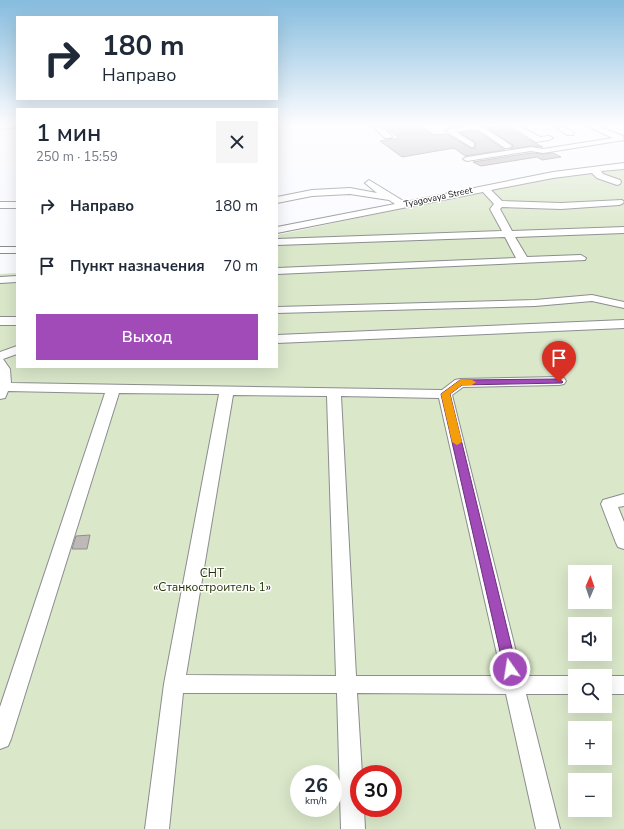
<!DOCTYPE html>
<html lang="ru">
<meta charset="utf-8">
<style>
body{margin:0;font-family:"Nunito Sans",sans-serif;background:#f6f6f7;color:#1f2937;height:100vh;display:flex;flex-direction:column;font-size:15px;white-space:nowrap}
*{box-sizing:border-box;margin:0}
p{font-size:13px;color:#747a83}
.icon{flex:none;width:22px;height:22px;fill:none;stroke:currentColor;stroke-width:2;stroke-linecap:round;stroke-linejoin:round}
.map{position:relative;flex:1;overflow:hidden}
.details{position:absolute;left:16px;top:108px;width:262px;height:260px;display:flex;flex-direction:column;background:#fff;border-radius:0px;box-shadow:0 4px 16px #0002}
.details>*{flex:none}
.hud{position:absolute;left:16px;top:16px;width:262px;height:84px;border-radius:0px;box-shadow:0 4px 16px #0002;background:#fff;color:#1f2937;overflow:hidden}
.needle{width:26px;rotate:2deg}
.controls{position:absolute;left:568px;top:565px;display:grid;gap:8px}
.controls a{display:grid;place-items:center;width:44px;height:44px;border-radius:0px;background:#fff;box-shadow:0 4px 16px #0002;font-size:20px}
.speed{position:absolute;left:290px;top:765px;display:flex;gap:8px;font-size:20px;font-weight:700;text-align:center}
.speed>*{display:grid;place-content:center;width:52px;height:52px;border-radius:50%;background:#fff;box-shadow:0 4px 16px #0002;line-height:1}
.speed small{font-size:10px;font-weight:400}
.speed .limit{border:6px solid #d22;background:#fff;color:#111}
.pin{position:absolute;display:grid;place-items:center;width:34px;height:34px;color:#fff;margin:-41px -17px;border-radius:50% 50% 50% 0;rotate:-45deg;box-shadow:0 0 4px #0007}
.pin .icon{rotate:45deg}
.me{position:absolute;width:44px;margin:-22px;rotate:347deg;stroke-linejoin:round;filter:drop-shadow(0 0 3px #0008)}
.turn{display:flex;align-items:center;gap:14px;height:84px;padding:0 20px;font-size:18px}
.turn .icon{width:52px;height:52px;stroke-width:2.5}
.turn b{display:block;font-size:28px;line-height:34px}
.round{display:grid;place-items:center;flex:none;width:42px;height:42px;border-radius:0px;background:#f6f6f7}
.head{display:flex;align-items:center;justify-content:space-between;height:68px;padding:0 20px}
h1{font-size:24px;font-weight:600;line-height:30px}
.cta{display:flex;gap:8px;margin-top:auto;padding:8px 20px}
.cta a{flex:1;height:46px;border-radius:0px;background:#a14bb9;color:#fff;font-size:16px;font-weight:600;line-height:46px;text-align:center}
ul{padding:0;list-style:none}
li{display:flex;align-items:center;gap:12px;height:60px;padding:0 20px}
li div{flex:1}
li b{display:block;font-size:15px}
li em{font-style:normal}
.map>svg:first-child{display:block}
.education{fill:#fdedf0}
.green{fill:#dae7c9;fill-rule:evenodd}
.building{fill:#beb9b9;stroke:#918d8c}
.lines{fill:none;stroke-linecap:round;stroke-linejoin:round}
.minor-casing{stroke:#8b8d90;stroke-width:2}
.minor{fill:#fff;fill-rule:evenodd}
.route{fill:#a14bb9;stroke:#693178}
.slow{fill:#f59e0b}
.labels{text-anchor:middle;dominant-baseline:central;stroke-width:3;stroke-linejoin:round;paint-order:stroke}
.far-street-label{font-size:9px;fill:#101112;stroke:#fff}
.near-park-label{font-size:12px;fill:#233205;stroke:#fff}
</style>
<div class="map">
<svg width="624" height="829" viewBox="0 0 624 829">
<rect width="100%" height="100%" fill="#fafbff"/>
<polygon class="education" points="370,124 476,124 477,125 389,137"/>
<path class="green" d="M 624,170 L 624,829 L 0,829 L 0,274 L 17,273 L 17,367 L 277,367 L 277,235 L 552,177 ZM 575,572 L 605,572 L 605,602 L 575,602 ZM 575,624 L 605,624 L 605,654 L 575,654 ZM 575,676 L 605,676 L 605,706 L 575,706 ZM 575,728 L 605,728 L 605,758 L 575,758 ZM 299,774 L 333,774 L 333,808 L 299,808 ZM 359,774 L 393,774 L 393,808 L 359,808 ZM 575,780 L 605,780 L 605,810 L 575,810 Z"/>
<g class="building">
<polygon points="381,124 417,124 434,135 446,134 471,148 475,148 475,142 460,133 477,131 505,150 465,156 454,148 402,157 380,141 399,138"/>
<polygon points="503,125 535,143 543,147 531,146 510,149 513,147 513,145 487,128"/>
<polygon points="531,153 543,154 553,153 561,157 542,160 537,157 481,166 473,162"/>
<polygon points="90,535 87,549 72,549 76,536"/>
</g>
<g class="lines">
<g class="minor-casing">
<g id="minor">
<polygon points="17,124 17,127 0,129 0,125"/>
<polygon points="370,124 378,124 392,136 391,138 385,138"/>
<polygon points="476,124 483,124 482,126 512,146 508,148 505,148 477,129 456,132 474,143 474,147 471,147 445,131 449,129"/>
<polygon points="507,124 516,124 540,137 549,136 553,138 549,140 536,142"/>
<polygon points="551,124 560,124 574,133 573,135 567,135"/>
<polygon points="582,124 592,124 623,136 624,140 543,153 531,151 467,161 463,159 467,157 531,147 543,149 613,138"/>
<polygon points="624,163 624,169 601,171 603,174 620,180 621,182 620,184 617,185 597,178 592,173 553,178 491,190 502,201 561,203 622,200 624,202 622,204 619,205 561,209 502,207 500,209 512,231 624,227 624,233 515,237 527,257 581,255 586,258 585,260 277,274 277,268 516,258 505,237 277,245 277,239 502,231 490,209 494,204 483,192 277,233 277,227 395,204 389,200 350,194 312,196 277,203 277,197 312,190 350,188 377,193 365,183 369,180 405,202 553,172"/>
<rect x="0" y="202" width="17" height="6"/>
<rect x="0" y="247" width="17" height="6"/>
<polygon points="17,276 17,282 0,283 0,277"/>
<polygon points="592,295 624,302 624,308 592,301 535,306 277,313 277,307 535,300"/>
<rect x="0" y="317" width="17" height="8"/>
<polygon points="624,320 624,328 277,343 277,335"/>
<path d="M 17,346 L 17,354 L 3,359 L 10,369 L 11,383 L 442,390 L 455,380 L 460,379 L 559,377 L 564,378 L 566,381 L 564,384 L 559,385 L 463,387 L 452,395 L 522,676 L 575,676 L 575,694 L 526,694 L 560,829 L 536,829 L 506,694 L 357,693 L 362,774 L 359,774 L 359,808 L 364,808 L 365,829 L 341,829 L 337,693 L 183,693 L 169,829 L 145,829 L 164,684 L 219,394 L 119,393 L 11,739 L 8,746 L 0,749 L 0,707 L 105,393 L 8,391 L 5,398 L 0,399 L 0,352 ZM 233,395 L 327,396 L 336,676 L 186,675 ZM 341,396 L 439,398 L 502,676 L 356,676 Z"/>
<polygon points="624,494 624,506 618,507 624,522 624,549 618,547 616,543 601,504 603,500"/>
<rect x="605" y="676" width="19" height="18"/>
</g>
</g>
<use href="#minor" class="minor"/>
</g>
<linearGradient id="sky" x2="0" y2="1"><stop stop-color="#86bcde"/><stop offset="0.52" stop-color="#fdfdff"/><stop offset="1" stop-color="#fdfdff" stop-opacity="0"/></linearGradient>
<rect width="624" height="240" fill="url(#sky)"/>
<polygon class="route" points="559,379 563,382 562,383 462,385 450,394 517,669 515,673 510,674 506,673 504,669 441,394 460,380"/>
<polygon class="slow" points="460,380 472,380 476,382 472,385 462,385 450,394 462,442 457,445 452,442 441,394"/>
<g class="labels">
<g class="far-street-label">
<text transform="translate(438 197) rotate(-12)">Tyagovaya Street</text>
</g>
<g class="near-park-label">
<text x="212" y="573">СНТ<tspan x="212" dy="14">«Станкостроитель 1»</tspan></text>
</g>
</g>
</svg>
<div class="controls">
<a><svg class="needle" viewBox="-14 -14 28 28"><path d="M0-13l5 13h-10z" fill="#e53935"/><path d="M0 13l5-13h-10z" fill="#747a83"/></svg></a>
<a><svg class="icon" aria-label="sound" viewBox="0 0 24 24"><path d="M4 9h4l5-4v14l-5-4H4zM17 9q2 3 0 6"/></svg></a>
<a><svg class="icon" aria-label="search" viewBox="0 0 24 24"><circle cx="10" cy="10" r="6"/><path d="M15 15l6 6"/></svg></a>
<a>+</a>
<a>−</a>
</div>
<div class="speed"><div>26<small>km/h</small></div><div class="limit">30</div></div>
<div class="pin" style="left:559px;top:382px;background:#d93025"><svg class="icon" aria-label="arrive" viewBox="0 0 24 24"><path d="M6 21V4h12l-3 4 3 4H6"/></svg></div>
<svg class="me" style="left:510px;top:669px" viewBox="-20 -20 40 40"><circle r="17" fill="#a14bb9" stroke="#fff" stroke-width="3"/><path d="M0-11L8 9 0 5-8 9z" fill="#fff"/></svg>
<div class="hud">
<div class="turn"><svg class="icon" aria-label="right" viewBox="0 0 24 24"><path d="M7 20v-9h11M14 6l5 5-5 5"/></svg><div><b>180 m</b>Направо</div></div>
</div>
<section class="details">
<div class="head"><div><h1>1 мин</h1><p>250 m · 15:59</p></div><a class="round"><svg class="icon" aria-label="close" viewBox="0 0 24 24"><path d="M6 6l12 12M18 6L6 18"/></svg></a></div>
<ul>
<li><svg class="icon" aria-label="right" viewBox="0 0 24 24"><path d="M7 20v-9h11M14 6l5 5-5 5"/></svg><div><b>Направо</b></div><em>180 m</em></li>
<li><svg class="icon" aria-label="arrive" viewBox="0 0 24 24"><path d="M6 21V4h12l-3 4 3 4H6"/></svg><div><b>Пункт назначения</b></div><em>70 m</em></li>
</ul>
<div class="cta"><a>Выход</a></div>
</section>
</div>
